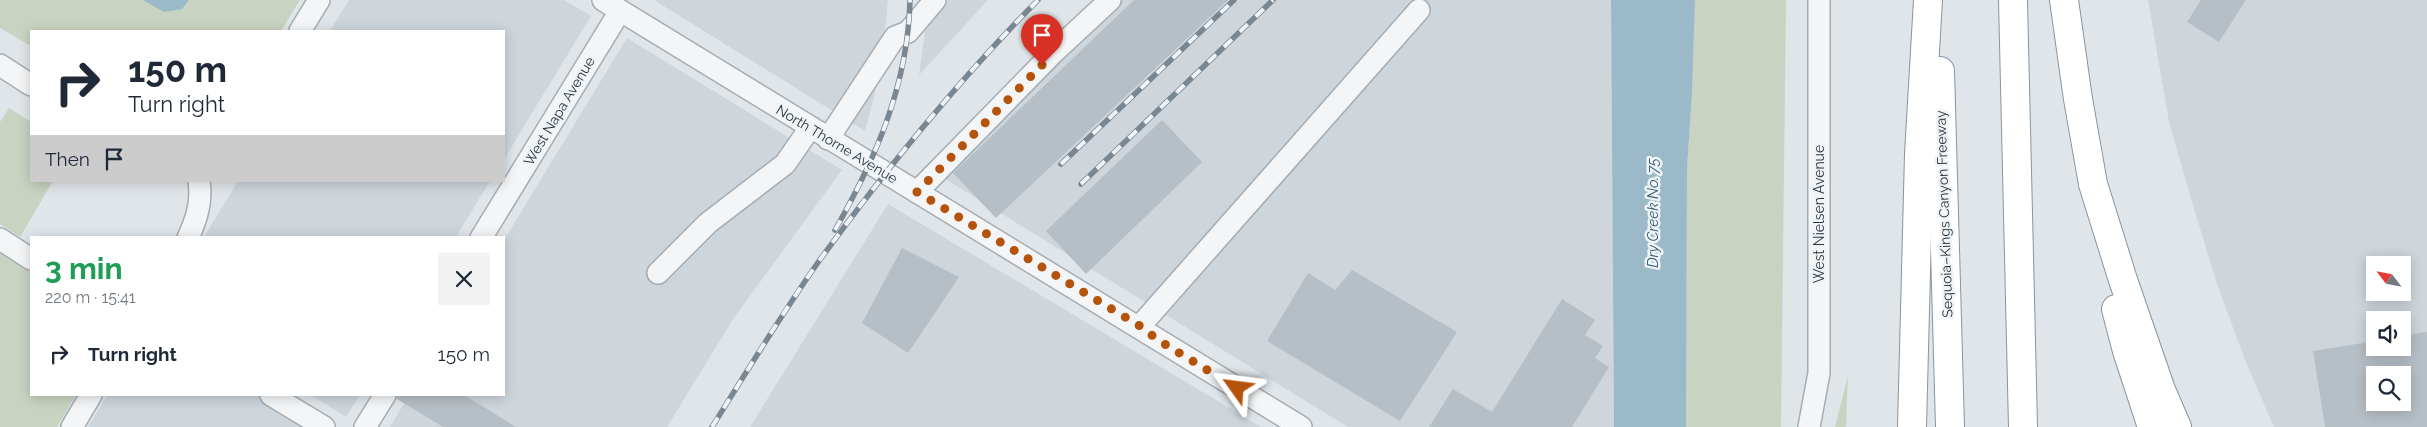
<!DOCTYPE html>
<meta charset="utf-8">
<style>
body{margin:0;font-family:Raleway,sans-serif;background:#f2f2f3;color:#1f2937;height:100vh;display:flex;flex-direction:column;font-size:19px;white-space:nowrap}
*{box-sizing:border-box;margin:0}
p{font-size:16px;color:#747a83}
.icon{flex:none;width:28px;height:28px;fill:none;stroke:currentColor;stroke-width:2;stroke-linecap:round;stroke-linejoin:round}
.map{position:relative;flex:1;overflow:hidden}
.sheet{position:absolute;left:30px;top:236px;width:475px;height:160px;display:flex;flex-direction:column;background:#fff;border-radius:0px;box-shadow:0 2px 12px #0003}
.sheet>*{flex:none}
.top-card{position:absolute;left:30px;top:30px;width:475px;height:152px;border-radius:0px;box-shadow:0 2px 12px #0003;background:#fff;color:#1f2937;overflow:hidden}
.needle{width:32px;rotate:302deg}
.controls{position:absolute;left:2366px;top:256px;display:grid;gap:10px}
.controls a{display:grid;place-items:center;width:45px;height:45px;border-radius:0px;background:#fff;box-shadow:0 2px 12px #0003;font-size:25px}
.pin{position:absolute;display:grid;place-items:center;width:42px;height:42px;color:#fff;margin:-51px -21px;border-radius:50% 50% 50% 0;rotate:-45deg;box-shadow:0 0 5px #0007}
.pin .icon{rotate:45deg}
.me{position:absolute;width:55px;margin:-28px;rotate:301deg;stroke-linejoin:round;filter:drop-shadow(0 0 4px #0008)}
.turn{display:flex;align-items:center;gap:18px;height:105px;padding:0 15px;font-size:22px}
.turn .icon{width:65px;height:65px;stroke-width:2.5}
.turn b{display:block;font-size:35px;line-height:42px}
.then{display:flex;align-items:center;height:48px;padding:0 15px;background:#0003;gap:10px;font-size:19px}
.round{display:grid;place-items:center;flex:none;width:52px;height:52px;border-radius:0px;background:#f2f2f3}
.head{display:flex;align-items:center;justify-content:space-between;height:85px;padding:0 15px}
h1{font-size:30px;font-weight:700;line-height:38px;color:#1e9e55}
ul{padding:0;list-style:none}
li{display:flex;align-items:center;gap:15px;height:65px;padding:0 15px}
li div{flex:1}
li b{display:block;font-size:19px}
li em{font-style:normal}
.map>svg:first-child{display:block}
.built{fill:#ced5db;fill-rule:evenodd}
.green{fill:#c9d3c1}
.water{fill:#9bb9c9}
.building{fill:#b7bfc6;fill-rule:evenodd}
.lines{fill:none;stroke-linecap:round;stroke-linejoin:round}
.minor-casing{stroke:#a5adb3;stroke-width:24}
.highway-casing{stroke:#8795a0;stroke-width:30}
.minor{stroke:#f3f5f7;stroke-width:21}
.highway{stroke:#fff;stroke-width:28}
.rail-casing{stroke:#798793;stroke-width:5.5}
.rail{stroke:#f0f4f6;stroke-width:4;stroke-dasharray:11;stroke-linecap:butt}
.route{stroke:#b45309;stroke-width:9;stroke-dasharray:0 16.2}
.labels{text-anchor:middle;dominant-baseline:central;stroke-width:5;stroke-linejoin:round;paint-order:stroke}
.street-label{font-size:14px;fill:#283541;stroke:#f0f4f6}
.water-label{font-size:15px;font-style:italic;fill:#325b75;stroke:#f0f4f6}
</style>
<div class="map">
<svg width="2427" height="427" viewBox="0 0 2427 427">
<rect width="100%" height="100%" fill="#e0e5e9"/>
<g class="built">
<polygon points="349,0 564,0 591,16 504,159 504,31 330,31"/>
<polygon points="654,0 888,0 881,70 865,131"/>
<polygon points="926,0 988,0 919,75 925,32"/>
<polygon points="1095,0 1611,0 1614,427 1348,427 937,174"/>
<path d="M 2148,0 L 2427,0 L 2427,427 L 2274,427 L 2245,360 L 2217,284 L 2192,202 L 2169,122 ZM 2375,265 L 2402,265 L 2402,292 L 2375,292 ZM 2375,320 L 2402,320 L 2402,348 L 2375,348 ZM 2375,375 L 2402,375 L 2402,402 L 2375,402 Z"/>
<polygon points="627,38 842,170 733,319 667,427 390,427 409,395 504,395 504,240"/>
<polygon points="238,181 490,181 456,237 204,237"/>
<polygon points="888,204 1261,427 750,427"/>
<polygon points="107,395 258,395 309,427 88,427"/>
<polygon points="311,395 360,395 346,417"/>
</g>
<g class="green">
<polygon points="0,0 300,0 281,31 31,31 31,46 0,28"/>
<polygon points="1695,0 1786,0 1781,427 1686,427 1687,168 1692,94"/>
<polygon points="9,108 31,122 31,181 53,181 20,237 0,224 0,122"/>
<polygon points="0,253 31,272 31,395 76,395 57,427 0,427"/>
<polygon points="1848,375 1846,427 1835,427"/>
</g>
<g class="water">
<polygon points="143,0 189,0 182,9 164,12"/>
<polygon points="1611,0 1695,0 1692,94 1687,168 1686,427 1614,427"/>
</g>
<g class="building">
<polygon points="1134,0 1228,0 996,218 953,173"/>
<polygon points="2201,0 2246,0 2219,42 2187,22"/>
<polygon points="1162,120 1202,162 1086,274 1046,231"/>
<polygon points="902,248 959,277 908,353 862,323"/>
<polygon points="1352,270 1457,332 1400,421 1267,341 1308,273 1335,290"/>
<polygon points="1562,299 1595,320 1585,335 1603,346 1595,358 1609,367 1572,427 1429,427 1453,389 1492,412"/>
<path d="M 2427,332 L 2427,427 L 2325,427 L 2313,351 L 2375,341 L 2375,348 L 2402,348 L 2402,336 ZM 2375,375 L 2402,375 L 2402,402 L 2375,402 Z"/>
<polygon points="397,395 464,395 516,427 443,427 397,399"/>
</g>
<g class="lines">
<g class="minor-casing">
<g id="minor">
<polyline points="603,0 1301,427"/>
<polyline points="300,31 319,0"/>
<polyline points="0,65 31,85"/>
<polyline points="828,139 895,37 908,32 935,0"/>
<polyline points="917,192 1054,52 1110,0"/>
<path d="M 188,238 C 197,218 202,202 199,181"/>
<polyline points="481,238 620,11"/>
<polyline points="0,239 31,259"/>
<polyline points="658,273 708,223 785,164 810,128"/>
<polyline points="1140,326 1419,10"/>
<polyline points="271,395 324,427"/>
<polyline points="72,427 91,395"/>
<polyline points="365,427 385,395"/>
<polyline points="1809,427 1819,373 1819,0"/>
</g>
</g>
<g class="highway-casing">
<g id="highway">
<polyline points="2013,0 2023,427"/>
<polyline points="2064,0 2078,99 2093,184 2123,280 2161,390 2177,427"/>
<polyline points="1940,71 1950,427"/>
<polyline points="2116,309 2127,351 2152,427"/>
<polyline points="1912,427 1919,154 1928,0"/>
</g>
</g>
<use href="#minor" class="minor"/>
<use href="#highway" class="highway"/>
<g class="rail-casing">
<g id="rail">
<polyline points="1061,164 1234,0"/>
<polyline points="1081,184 1273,0"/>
<path d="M 835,230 C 876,158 908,85 910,0"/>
<path d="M 712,427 C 747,371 781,315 819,261 C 886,169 958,81 1038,0"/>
</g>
</g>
<use href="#rail" class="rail"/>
</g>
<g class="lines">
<polyline class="route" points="1042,65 917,192 1140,326 1158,340 1237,388"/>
</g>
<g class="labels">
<g class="street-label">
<text transform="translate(559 111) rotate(-59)">West Napa Avenue</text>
<text transform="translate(837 144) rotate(31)">North Thorne Avenue</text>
<text transform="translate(1819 214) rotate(-90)">West Nielsen Avenue</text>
<text transform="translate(1944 214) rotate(-92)">Sequoia–Kings Canyon Freeway</text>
</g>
<g class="water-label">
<text transform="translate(1653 213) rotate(-90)">Dry Creek No. 75</text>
</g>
</g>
</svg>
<div class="controls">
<a><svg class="needle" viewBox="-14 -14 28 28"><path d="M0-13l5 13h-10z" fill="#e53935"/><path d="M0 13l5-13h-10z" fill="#747a83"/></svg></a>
<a><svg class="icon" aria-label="sound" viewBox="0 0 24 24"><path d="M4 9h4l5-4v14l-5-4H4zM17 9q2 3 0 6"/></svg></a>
<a><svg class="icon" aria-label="search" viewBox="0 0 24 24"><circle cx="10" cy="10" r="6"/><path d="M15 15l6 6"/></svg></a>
</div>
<div class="pin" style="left:1042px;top:65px;background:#d93025"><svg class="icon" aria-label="arrive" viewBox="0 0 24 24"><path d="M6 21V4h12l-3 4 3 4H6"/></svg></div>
<svg class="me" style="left:1237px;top:388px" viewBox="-20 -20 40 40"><path d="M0-17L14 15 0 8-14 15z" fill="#b45309" stroke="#fff" stroke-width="4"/></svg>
<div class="top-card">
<div class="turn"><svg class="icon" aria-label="right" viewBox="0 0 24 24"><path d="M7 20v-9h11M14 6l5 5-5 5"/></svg><div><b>150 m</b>Turn right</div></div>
<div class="then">Then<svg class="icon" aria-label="arrive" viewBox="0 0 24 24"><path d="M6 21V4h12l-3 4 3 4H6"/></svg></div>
</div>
<section class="sheet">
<div class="head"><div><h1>3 min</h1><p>220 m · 15:41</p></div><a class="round"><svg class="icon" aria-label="close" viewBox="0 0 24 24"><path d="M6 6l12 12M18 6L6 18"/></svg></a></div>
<ul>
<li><svg class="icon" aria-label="right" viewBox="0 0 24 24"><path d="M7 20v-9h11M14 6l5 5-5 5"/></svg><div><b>Turn right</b></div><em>150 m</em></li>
</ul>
</section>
</div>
